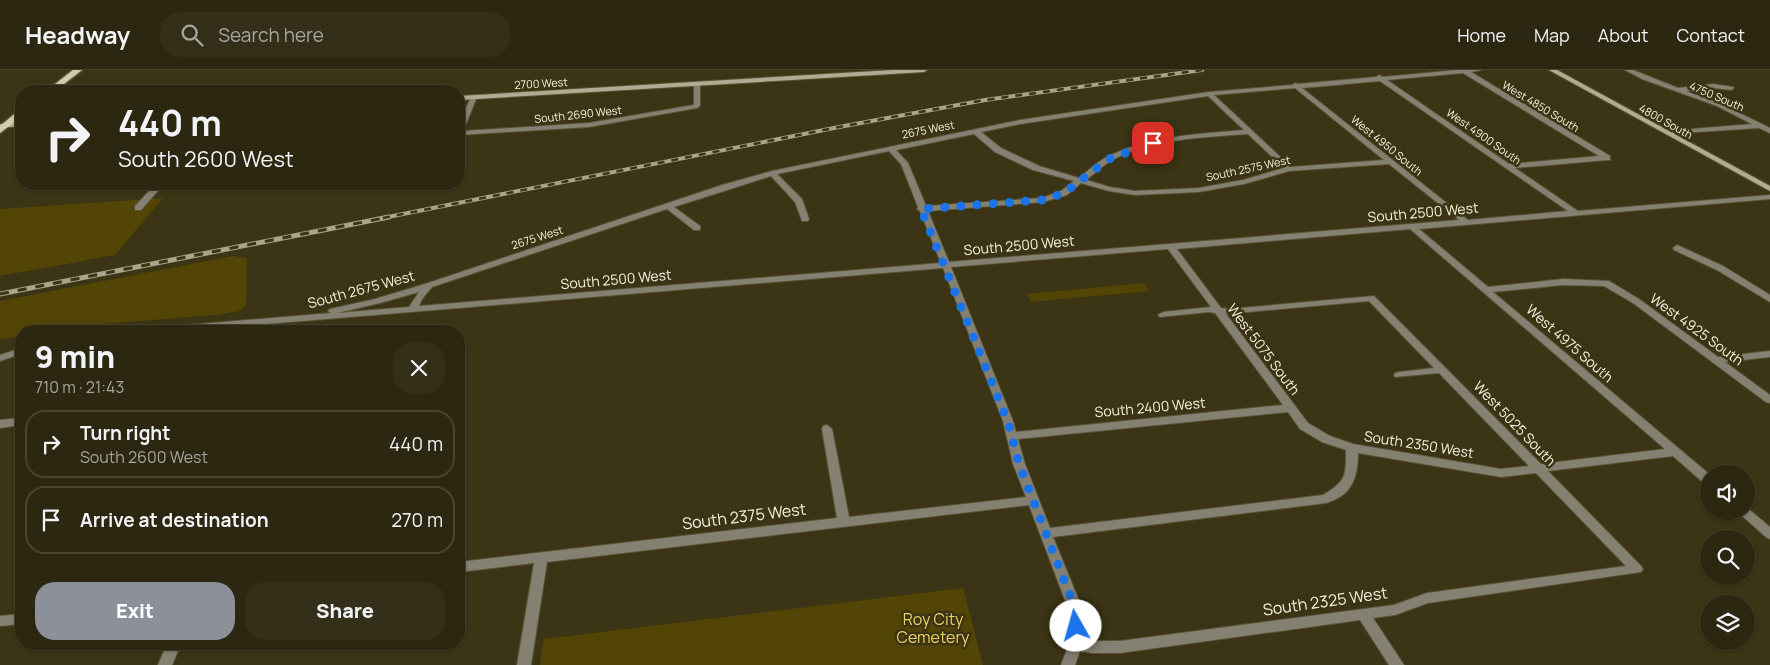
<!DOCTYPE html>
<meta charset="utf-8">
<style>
body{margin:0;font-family:Manrope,sans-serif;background:#342f19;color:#f1f3f6;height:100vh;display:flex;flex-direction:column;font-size:19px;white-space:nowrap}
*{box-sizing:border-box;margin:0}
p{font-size:16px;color:#a6a59f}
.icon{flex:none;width:28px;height:28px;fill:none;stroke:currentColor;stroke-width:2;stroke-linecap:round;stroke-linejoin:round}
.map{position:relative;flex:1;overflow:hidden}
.sheet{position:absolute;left:15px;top:255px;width:450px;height:325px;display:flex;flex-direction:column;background:#2c2710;border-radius:20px;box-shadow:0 1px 4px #0004,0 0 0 1px #484430}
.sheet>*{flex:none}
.hud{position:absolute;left:15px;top:15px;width:450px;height:105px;border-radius:20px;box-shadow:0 1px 4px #0004,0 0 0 1px #484430;background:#2c2710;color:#f1f3f6;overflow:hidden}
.fabs{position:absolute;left:1700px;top:395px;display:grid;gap:10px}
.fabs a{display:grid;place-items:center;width:55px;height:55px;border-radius:50%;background:#2c2710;box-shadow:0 1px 4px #0004,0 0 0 1px #484430;font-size:25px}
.pin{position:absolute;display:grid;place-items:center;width:42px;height:42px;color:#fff;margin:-21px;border-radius:10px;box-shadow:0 2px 8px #0006}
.me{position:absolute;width:55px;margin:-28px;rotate:353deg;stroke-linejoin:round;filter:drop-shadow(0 0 4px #0008)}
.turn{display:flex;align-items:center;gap:18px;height:105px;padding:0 20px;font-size:22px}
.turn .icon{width:65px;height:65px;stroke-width:2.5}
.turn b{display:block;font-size:35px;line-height:42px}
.round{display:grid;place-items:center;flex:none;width:52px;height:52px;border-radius:20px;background:#342f19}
.headline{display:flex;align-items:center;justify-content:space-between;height:85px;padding:0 20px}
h1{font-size:30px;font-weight:800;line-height:38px}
.action{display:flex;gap:10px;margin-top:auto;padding:10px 20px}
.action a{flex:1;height:58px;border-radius:20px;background:#8c9099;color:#fff;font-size:20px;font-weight:800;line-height:58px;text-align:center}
.action a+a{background:#342f19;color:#f1f3f6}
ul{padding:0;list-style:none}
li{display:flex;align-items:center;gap:15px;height:68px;margin:0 10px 8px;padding:0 10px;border:2px solid #484430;border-radius:20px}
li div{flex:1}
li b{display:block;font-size:19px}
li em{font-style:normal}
header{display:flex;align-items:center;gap:30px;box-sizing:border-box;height:70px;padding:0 25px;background:#2c2710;border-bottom:1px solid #484430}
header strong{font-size:24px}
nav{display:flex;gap:28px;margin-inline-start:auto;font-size:18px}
.search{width:350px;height:45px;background:#342f19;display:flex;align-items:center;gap:12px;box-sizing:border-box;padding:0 18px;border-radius:20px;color:#a6a59f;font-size:19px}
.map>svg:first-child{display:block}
.green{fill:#524506}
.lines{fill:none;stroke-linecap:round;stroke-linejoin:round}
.street-casing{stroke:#595235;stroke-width:2}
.secondary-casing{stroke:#595235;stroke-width:2}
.primary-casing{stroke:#595235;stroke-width:3}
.street{fill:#848072;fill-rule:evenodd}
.secondary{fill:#b1ab94;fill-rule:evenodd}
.primary{fill:#d4ccae;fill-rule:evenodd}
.rail-far1-casing{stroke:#aaa48d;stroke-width:4}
.rail-casing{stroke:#aaa48d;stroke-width:5}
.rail-far1{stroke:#3b3415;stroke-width:2.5;stroke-dasharray:7;stroke-linecap:butt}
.rail{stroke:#3b3415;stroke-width:3;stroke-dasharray:9;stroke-linecap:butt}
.route{stroke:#1a73e8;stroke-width:9;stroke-dasharray:0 16.2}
.labels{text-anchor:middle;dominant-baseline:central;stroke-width:5;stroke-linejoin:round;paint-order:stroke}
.far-street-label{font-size:11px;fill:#f6f1df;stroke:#3b3415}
.street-label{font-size:14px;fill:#f6f1df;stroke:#3b3415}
.near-street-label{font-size:16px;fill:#f6f1df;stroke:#3b3415}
.near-park-label{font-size:16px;fill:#ebd163;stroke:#3b3415}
</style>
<header>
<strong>Headway</strong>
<div class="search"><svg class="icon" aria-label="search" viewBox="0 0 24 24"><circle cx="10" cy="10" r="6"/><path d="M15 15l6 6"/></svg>Search here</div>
<nav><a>Home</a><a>Map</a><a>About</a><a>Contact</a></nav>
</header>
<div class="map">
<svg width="1770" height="595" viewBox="0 0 1770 595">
<rect width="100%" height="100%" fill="#3b3415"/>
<g class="green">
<polygon points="163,128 115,185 0,206 0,139"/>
<polygon points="233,186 247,188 246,236 239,241 216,245 90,255 55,261 21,261 21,267 0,269 0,231"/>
<polygon points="1144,213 1149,221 1031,232 1027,224"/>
<polygon points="963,518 983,595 540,595 544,569"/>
</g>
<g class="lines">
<g class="street-casing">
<g id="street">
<path d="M 1457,0 L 1481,0 L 1471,2 L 1610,86 L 1610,90 L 1607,90 L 1515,98 L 1578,141 L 1770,125 L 1770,129 L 1419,159 L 1488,217 L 1563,209 L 1609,211 L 1639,229 L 1718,287 L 1770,281 L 1770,287 L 1725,292 L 1770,325 L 1770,333 L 1766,332 L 1633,233 L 1604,216 L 1563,215 L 1493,222 L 1709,404 L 1709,415 L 1705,414 L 1673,386 L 1548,401 L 1641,496 L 1643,499 L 1641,502 L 1428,533 L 1395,545 L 1373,548 L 1404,595 L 1389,595 L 1360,550 L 1120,583 L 1092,583 L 1080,581 L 1075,595 L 1061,595 L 1069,574 L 1068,538 L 1029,435 L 547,492 L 531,595 L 517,595 L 534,493 L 459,502 L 459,492 L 837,448 L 822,359 L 823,356 L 827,355 L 832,359 L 849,447 L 1026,427 L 1013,394 L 1003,351 L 943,198 L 182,261 L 146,261 L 151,258 L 331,243 L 328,241 L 330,239 L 375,229 L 425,214 L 722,115 L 772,101 L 1020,50 L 1209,22 L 1292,15 L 1295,13 L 1298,14 L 1376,7 L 1379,5 L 1383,7 ZM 1463,3 L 1599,86 L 1509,94 L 1387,10 ZM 1380,11 L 1568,141 L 1468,150 L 1302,18 ZM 1295,18 L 1384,90 L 1291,97 L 1214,25 ZM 1208,26 L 1244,60 C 1198,64 1149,66 1107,87 C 1097,92 1088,101 1079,108 L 1039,96 L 1001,78 L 981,62 L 1020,54 ZM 974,64 L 995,82 L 1033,100 L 1074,111 L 1061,121 L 1042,128 L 926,136 L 908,93 L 896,80 ZM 1248,64 L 1284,98 L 1243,110 L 1199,118 L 1135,121 L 1110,117 L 1086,110 C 1094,104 1102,96 1111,91 C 1147,69 1207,67 1248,64 ZM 889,81 L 901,94 L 918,137 L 917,139 L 920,141 L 941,193 L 419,236 L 422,229 L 432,217 L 667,139 L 694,160 L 700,160 L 700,156 L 674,137 L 771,106 L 795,132 L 802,151 L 808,151 L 809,149 L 802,129 L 777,104 ZM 1389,94 L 1459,150 L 949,192 L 928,141 L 1043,132 L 1067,125 L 1081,113 L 1109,121 L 1135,125 L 1199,122 L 1244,114 L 1289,101 ZM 1410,159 L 1665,379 L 1541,394 L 1374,226 L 1229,239 L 1221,238 L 1177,179 ZM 1168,179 L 1211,237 L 1163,242 L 1158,245 L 1160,247 L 1208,242 L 1215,243 L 1283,335 L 1016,362 L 1013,351 L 951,197 ZM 419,222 L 409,237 L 337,243 L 380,233 ZM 1369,231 L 1434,298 L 1399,302 L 1395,303 L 1394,305 L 1395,307 L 1439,303 L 1529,396 L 1501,399 L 1353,374 L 1330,366 L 1308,353 L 1226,244 ZM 1288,342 L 1300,359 L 1322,372 L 1346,380 C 1346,407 1346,411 1323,425 L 1050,458 L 1025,394 L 1018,369 ZM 1358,383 L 1501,407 L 1536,403 L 1626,496 L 1427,523 L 1394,535 L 1120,571 L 1092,571 L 1083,570 L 1082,538 L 1053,467 L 1326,433 C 1352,426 1358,407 1358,383 Z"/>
<polygon points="1625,0 1633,0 1678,18 1713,14 1733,17 1734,18 1731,20 1713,18 1686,21 1721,34 1770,58 1770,63 1759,58 1666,64 1666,62 1668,61 1752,54 1717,36 1642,9"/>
<polygon points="697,12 700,14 700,36 697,38 589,57 459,65 459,54 471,27 474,25 477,27 463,61 589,53 694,35 694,14"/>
<polygon points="156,114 164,114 141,140 135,140 135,136"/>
<polygon points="1677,175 1723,196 1770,225 1770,232 1717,200 1674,180 1673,178"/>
<polygon points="21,278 21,284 0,291 0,285"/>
<polygon points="21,348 21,355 0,358 0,350"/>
<polygon points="1746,437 1770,457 1770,469 1766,467 1740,444 1738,441 1746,441"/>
<polygon points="21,544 21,554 0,556 0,546"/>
<polygon points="167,574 181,574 172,595 158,595"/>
</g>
</g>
<g class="secondary-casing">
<g id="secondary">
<polygon points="893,0 927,0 924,2 459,30 459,26"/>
<polygon points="1549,0 1557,0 1770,116 1770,121"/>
<polygon points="21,52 21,56 0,58 0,54"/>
</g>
</g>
<g class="primary-casing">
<g id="primary">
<polygon points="73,0 82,0 55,21 46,21"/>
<polygon points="18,41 21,41 21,47 0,63 0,56"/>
</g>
</g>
<use href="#street" class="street"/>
<use href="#secondary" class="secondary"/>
<use href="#primary" class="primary"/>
<g class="rail-far1-casing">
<polyline id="rail-far1" points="383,148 839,57 985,30 1202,0"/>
</g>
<g class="rail-casing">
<polyline id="rail" points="0,224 389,147"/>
</g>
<use href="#rail-far1" class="rail-far1"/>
<use href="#rail" class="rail"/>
</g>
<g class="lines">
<polyline class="route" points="1076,556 1075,538 1019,394 1008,352 921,139 1043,130 1064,123 1109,89 1153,73"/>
</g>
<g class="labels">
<g class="far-street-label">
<text transform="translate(541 13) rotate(-3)">2700 West</text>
<text transform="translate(1717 26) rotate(23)">4750 South</text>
<text transform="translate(1541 36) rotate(31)">West 4850 South</text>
<text transform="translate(578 44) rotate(-6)">South 2690 West</text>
<text transform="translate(1666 51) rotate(29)">4800 South</text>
<text transform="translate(928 59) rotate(-11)">2675 West</text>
<text transform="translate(1484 66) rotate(35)">West 4900 South</text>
<text transform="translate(1387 75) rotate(39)">West 4950 South</text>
<text transform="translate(1248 98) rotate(-12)">South 2575 West</text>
<text transform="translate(537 167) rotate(-18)">2675 West</text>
</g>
<g class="street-label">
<text transform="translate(1423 142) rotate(-5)">South 2500 West</text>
<text transform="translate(1019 175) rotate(-5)">South 2500 West</text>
<text transform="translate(616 209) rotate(-5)">South 2500 West</text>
<text transform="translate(361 219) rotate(-15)">South 2675 West</text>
<text transform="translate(1697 259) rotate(36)">West 4925 South</text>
<text transform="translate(1570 273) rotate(41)">West 4975 South</text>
<text transform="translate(1264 279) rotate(53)">West 5075 South</text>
<text transform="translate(1150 337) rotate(-5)">South 2400 West</text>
<text transform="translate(1515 353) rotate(46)">West 5025 South</text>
<text transform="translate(1419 374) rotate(9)">South 2350 West</text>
</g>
<g class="near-street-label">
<text transform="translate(744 446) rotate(-7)">South 2375 West</text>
<text transform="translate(1325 531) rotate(-8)">South 2325 West</text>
</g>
<g class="near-park-label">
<text x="933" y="549">Roy City<tspan x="933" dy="18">Cemetery</tspan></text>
</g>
</g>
</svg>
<div class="fabs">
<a><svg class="icon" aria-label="sound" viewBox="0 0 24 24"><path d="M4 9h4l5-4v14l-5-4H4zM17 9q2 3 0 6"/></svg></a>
<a><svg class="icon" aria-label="search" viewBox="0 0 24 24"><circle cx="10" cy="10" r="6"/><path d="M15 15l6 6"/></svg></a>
<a><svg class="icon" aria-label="layers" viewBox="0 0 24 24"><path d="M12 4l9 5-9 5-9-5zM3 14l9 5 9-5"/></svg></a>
</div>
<div class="pin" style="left:1153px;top:73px;background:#d93025"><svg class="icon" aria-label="arrive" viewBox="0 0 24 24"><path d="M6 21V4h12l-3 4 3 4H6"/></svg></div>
<svg class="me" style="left:1076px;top:556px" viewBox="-20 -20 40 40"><circle r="19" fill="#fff"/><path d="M0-13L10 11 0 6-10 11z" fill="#1a73e8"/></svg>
<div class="hud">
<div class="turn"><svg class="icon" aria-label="right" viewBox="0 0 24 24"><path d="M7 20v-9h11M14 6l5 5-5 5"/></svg><div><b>440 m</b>South 2600 West</div></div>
</div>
<section class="sheet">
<div class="headline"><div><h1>9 min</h1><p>710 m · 21:43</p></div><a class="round"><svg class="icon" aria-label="close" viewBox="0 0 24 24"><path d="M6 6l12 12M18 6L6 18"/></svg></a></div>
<ul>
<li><svg class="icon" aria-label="right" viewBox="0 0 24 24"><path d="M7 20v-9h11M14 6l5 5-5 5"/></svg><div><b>Turn right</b><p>South 2600 West</p></div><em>440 m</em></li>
<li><svg class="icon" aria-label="arrive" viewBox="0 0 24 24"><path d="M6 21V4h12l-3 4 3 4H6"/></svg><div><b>Arrive at destination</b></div><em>270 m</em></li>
</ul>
<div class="action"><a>Exit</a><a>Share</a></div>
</section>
</div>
